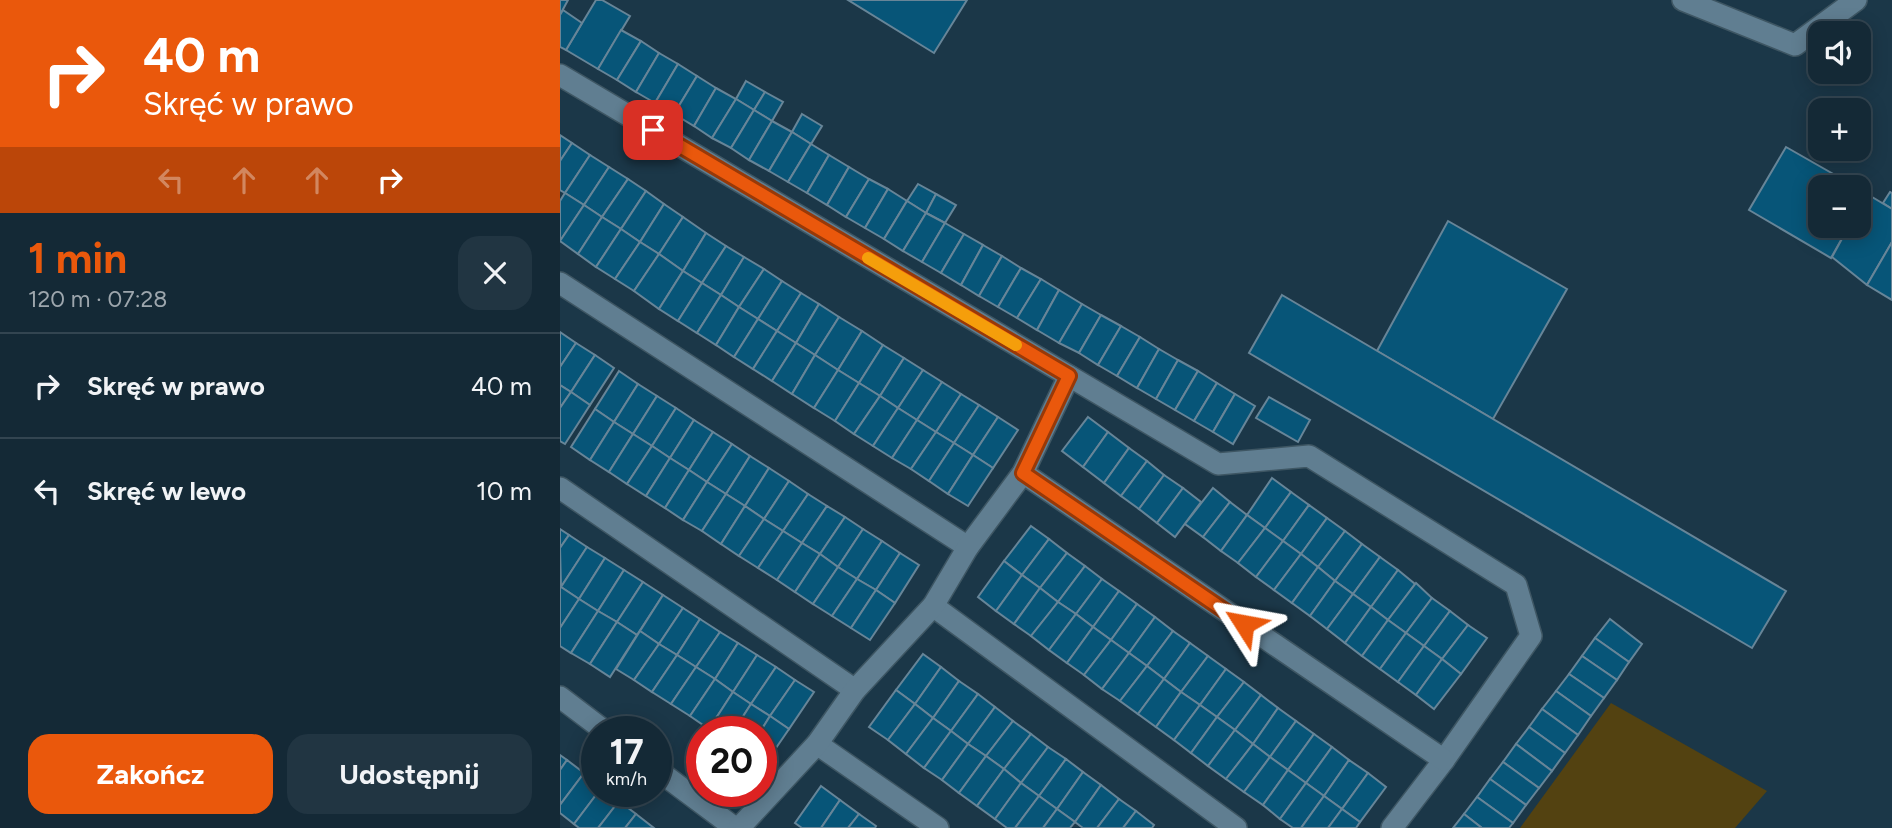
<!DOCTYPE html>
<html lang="pl">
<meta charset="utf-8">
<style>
body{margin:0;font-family:Figtree,sans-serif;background:#213542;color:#f1f3f6;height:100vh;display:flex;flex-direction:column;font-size:26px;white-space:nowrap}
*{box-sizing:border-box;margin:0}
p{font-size:23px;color:#9da6ad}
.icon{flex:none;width:38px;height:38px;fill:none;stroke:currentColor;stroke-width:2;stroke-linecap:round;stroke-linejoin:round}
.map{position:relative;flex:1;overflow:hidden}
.panel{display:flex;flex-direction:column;background:#142936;width:560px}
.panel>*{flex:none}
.guide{background:#ea580c;color:#fff;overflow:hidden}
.controls{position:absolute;left:1248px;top:21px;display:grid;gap:14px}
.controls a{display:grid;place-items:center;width:63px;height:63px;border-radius:14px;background:#142936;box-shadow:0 4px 18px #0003,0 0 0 2px #334551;font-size:35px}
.speed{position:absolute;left:21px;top:716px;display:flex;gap:14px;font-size:35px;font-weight:700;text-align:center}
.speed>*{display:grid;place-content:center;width:91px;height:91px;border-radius:50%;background:#142936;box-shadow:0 4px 18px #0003,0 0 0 2px #334551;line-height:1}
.speed small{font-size:18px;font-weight:400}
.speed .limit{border:10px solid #d22;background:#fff;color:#111}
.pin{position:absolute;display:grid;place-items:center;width:60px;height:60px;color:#fff;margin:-30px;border-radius:14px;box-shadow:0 4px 10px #0006}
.me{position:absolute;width:77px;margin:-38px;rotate:304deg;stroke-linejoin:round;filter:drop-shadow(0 0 5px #0008)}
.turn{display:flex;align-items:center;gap:24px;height:147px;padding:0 28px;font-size:32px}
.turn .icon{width:91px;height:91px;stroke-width:2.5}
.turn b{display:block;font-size:49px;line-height:60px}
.lanes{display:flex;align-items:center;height:66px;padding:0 28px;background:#0003;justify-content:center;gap:35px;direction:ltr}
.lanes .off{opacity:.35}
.round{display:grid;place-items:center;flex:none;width:74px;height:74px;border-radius:21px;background:#213542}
.head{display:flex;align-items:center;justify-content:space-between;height:119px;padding:0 28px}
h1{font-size:42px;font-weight:700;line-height:52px;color:#ea580c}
.cta{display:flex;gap:14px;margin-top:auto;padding:14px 28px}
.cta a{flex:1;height:80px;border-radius:21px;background:#ea580c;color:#fff;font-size:28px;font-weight:700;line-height:80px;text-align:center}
.cta a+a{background:#213542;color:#f1f3f6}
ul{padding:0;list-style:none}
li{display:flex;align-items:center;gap:21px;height:105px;padding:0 28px;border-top:2px solid #334551}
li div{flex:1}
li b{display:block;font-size:26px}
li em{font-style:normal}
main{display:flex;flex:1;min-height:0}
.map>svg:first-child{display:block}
.green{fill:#534211}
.building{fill:#075578;stroke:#678598;stroke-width:2}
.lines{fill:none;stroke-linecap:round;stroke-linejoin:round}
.minor-casing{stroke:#3e5663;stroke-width:24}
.minor{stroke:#607e91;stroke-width:21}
.route-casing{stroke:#983908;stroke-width:18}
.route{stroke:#ea580c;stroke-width:12}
.slow{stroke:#f59e0b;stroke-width:12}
</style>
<main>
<section class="panel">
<div class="guide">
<div class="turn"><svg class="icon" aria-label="right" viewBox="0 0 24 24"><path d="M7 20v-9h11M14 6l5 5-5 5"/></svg><div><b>40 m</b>Skręć w prawo</div></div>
<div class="lanes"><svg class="icon off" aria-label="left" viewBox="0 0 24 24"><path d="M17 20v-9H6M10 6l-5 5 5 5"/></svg><svg class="icon off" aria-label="ahead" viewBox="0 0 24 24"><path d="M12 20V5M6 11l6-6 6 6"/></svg><svg class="icon off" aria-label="ahead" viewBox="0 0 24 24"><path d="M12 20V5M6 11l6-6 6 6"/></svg><svg class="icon" aria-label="right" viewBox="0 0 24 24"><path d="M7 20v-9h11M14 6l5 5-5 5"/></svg></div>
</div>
<div class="head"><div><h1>1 min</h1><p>120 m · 07:28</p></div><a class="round"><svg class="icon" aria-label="close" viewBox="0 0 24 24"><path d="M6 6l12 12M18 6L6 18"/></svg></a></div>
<ul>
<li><svg class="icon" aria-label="right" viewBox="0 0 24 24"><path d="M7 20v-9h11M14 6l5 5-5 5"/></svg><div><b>Skręć w prawo</b></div><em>40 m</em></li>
<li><svg class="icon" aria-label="left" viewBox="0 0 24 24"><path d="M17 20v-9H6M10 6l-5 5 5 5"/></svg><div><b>Skręć w lewo</b></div><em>10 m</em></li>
</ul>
<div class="cta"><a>Zakończ</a><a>Udostępnij</a></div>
</section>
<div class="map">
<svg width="1332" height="828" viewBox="0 0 1332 828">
<rect width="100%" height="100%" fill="#1b3748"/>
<polygon class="green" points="1051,703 1207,791 1175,828 960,828"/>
<g class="building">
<polygon points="0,0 8,0 0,15"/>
<polygon points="36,0 42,0 70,16 38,69 6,50"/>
<polygon points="288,0 407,0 374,53"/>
<polygon points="3,10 22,23 6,50 0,47 0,15"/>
<polygon points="61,30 81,41 57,80 38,69"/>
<polygon points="81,41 99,53 76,92 57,80"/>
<polygon points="99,53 118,64 95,103 76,92"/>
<polygon points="118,64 137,76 114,114 95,103"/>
<polygon points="137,76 156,88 134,126 114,114"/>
<polygon points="186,81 205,92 194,110 176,99"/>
<polygon points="156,88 176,99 152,138 134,126"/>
<polygon points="205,92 223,102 212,121 194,110"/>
<polygon points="176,99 194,110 171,148 152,138"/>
<polygon points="194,110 212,121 189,160 171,148"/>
<polygon points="242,114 262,126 251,144 232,132"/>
<polygon points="212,121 232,132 209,171 189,160"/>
<polygon points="232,132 251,144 228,182 209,171"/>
<polygon points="0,135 12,143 0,161"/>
<polygon points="12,143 30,155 5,193 0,190 0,161"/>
<polygon points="251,144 269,155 247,193 228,182"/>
<polygon points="1226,147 1296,187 1260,187 1260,226 1289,226 1271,258 1189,210"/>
<polygon points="30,155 49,167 24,205 5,193"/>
<polygon points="269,155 289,167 267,205 247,193"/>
<polygon points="49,167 68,179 42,217 24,205"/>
<polygon points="289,167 309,179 286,217 267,205"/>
<polygon points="68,179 86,191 61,229 42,217"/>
<polygon points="309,179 328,189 305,228 286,217"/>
<polygon points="358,184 376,194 366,213 347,201"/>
<polygon points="328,189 347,201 324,239 305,228"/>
<polygon points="1298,189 1307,194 1298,210"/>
<polygon points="86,191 104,204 80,242 61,229"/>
<polygon points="1330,192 1332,193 1332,209 1323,203"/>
<polygon points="5,193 24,205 0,241 0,201"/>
<polygon points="376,194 396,205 385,223 366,213"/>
<polygon points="1307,194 1332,209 1332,242 1307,285 1272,257 1289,226 1298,226 1298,210"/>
<polygon points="347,201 366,213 343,251 324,239"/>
<polygon points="104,204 123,217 99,254 80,242"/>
<polygon points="24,205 42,217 18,254 0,241"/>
<polygon points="366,213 385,223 362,262 343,251"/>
<polygon points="42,217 61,229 36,267 18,254"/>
<polygon points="123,217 146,233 123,271 99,254"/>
<polygon points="888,221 1007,289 933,419 817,351"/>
<polygon points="385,223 404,234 381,273 362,262"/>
<polygon points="61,229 80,242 55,279 36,267"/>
<polygon points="146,233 166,246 142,283 123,271"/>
<polygon points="404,234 423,245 401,285 381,273"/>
<polygon points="80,242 99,254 74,291 55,279"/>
<polygon points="1332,242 1332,300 1307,285"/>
<polygon points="423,245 442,256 419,296 401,285"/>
<polygon points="166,246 184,257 161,295 142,283"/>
<polygon points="99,254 123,271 99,309 74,291"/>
<polygon points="442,256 461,268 438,307 419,296"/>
<polygon points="184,257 204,269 179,307 161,295"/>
<polygon points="461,268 481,279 457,318 438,307"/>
<polygon points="204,269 222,281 198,319 179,307"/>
<polygon points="123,271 142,283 118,321 99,309"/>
<polygon points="481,279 499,290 477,330 457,318"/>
<polygon points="222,281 241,293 217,331 198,319"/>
<polygon points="142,283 161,295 137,333 118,321"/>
<polygon points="499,290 522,304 499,343 477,330"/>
<polygon points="241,293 259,304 236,343 217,331"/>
<polygon points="161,295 179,307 156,345 137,333"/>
<polygon points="722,295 1226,591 1192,648 689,353"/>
<polygon points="259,304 279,317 255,355 236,343"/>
<polygon points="522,304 541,315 519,353 499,343"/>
<polygon points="179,307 198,319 174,357 156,345"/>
<polygon points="541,315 561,326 538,365 519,353"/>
<polygon points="279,317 302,331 278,370 255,355"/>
<polygon points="198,319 217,331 193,369 174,357"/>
<polygon points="561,326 580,337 557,376 538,365"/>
<polygon points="217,331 236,343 212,381 193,369"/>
<polygon points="302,331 323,345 299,383 278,370"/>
<polygon points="0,332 16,343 0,367"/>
<polygon points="580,337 599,349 577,388 557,376"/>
<polygon points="16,343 35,355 11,392 0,385 0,367"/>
<polygon points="236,343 255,355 232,394 212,381"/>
<polygon points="323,345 344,358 320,396 299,383"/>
<polygon points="599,349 618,360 596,399 577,388"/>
<polygon points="35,355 54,368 30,405 11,392"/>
<polygon points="255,355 278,370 254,408 232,394"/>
<polygon points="344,358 363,370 338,408 320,396"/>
<polygon points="618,360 638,371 615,410 596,399"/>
<polygon points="278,370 299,383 275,421 254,408"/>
<polygon points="363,370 382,382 357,420 338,408"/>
<polygon points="59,371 78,384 54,422 35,409"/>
<polygon points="638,371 657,383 634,421 615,410"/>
<polygon points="382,382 401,394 376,432 357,420"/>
<polygon points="299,383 320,396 294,434 275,421"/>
<polygon points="657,383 675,394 653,432 634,421"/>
<polygon points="78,384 97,396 73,434 54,422"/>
<polygon points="0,385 11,392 0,408"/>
<polygon points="11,392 30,405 5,444 0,441 0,408"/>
<polygon points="401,394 419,405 394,443 376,432"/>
<polygon points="675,394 695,406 673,444 653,432"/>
<polygon points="97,396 116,408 92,446 73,434"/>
<polygon points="320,396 338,408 313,446 294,434"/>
<polygon points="709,397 750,420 738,442 696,418"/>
<polygon points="419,405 438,417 413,455 394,443"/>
<polygon points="116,408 134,420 110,458 92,446"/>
<polygon points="338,408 357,420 332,458 313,446"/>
<polygon points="35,409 54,422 30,460 11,447"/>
<polygon points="438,417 458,430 433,468 413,455"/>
<polygon points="528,417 548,432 523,467 502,451"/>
<polygon points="134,420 153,432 129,470 110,458"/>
<polygon points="357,420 376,432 351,469 332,458"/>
<polygon points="54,422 73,434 49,472 30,460"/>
<polygon points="153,432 172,444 147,482 129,470"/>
<polygon points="376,432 394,443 369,481 351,469"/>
<polygon points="548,432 569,448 544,483 523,467"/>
<polygon points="73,434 92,446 67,484 49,472"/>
<polygon points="394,443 413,455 388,494 369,481"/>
<polygon points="172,444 190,456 166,494 147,482"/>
<polygon points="92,446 110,458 86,496 67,484"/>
<polygon points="569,448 587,461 561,496 544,483"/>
<polygon points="413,455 433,468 408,506 388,494"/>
<polygon points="190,456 209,468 185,506 166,494"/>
<polygon points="110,458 129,470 105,508 86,496"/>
<polygon points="587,461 604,475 579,509 561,496"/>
<polygon points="209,468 229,481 204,519 185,506"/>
<polygon points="129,470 147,482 123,520 105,508"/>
<polygon points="604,475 623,488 597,523 579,509"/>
<polygon points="712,478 731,492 705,528 687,515"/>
<polygon points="229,481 248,494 223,531 204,519"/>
<polygon points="147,482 166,494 142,531 123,520"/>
<polygon points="623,488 641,502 615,537 597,523"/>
<polygon points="653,488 670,502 643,537 625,524"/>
<polygon points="731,492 749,505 723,541 705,528"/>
<polygon points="166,494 185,506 161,544 142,531"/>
<polygon points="248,494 267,506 242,543 223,531"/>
<polygon points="670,502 687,515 661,551 643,537"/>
<polygon points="749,505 767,518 741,554 723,541"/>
<polygon points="185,506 204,519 179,556 161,544"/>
<polygon points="267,506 285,517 260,554 242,543"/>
<polygon points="687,515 705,528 678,563 661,551"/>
<polygon points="285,517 303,529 278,567 260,554"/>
<polygon points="767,518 785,531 758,567 741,554"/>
<polygon points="204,519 223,531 198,568 179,556"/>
<polygon points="471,526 489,539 462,575 444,561"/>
<polygon points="705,528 723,541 696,577 678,563"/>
<polygon points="0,529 9,535 0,548"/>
<polygon points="303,529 322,541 297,579 278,567"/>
<polygon points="223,531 242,543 217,580 198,568"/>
<polygon points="785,531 802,544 775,581 758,567"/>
<polygon points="9,535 27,547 1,587 0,548"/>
<polygon points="489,539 507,553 480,588 462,575"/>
<polygon points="322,541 340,553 316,590 297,579"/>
<polygon points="723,541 741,554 714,590 696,577"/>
<polygon points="242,543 260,554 235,592 217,580"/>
<polygon points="802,544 820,557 793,594 775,581"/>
<polygon points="27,547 45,558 19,599 1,587"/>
<polygon points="340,553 359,565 335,603 316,590"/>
<polygon points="507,553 525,566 498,602 480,588"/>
<polygon points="260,554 278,567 253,604 235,592"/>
<polygon points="741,554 758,567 732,603 714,590"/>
<polygon points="820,557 838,570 811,607 793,594"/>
<polygon points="45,558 64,570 38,611 19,599"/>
<polygon points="444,561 462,575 436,611 418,597"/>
<polygon points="525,566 542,579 516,614 498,602"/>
<polygon points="278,567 297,579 272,616 253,604"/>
<polygon points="758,567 775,581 750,616 732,603"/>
<polygon points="64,570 83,582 57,622 38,611"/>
<polygon points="838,570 855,584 828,620 811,607"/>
<polygon points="462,575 480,588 454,624 436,611"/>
<polygon points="297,579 316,590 291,628 272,616"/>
<polygon points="542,579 559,591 533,627 516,614"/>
<polygon points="775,581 793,594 767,629 750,616"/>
<polygon points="83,582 103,595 77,635 57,622"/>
<polygon points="856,583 872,598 846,633 828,620"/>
<polygon points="1,587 19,599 0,628 0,588"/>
<polygon points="480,588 498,602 471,636 454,624"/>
<polygon points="316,590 335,603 310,640 291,628"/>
<polygon points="559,591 577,604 551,640 533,627"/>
<polygon points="793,594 811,607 785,643 767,629"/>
<polygon points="103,595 123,608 99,644 80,631"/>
<polygon points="872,598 890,611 864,646 846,633"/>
<polygon points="19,599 38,611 11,653 0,646 0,628"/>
<polygon points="498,602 516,614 489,650 471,636"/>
<polygon points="577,604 595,617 569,653 551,640"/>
<polygon points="811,607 828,620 802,656 785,643"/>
<polygon points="123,608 140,619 117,655 99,644"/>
<polygon points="38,611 57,622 30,664 11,653"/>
<polygon points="890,611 908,625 882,659 864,646"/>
<polygon points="516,614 533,627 507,663 489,650"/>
<polygon points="595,617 613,631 587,666 569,653"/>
<polygon points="140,619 160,632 136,667 117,655"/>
<polygon points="1050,619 1082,644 1069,662 1035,638"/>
<polygon points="828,620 846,633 820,669 802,656"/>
<polygon points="57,622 77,635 50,677 30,664"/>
<polygon points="908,625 927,638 901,674 882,659"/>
<polygon points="533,627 551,640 524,675 507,663"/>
<polygon points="80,631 99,644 74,680 56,669"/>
<polygon points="613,631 630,643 604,679 587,666"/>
<polygon points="160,632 178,643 155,679 136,667"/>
<polygon points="846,633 864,646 838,682 820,669"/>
<polygon points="1035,638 1069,662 1057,680 1022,656"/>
<polygon points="551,640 569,653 542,689 524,675"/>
<polygon points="178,643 197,655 173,692 155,679"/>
<polygon points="630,643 648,656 621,692 604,679"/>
<polygon points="99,644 117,655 92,692 74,680"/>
<polygon points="864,646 882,659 856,695 838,682"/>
<polygon points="569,653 587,666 560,701 542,689"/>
<polygon points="363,654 381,667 355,704 336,690"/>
<polygon points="117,655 136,667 111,704 92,692"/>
<polygon points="197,655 216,667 191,704 173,692"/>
<polygon points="648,656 666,669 640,705 621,692"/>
<polygon points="1022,656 1057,680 1044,698 1009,674"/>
<polygon points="882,659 901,674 874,709 856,695"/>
<polygon points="587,666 604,679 578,714 560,701"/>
<polygon points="136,667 155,679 130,716 111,704"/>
<polygon points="216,667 235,680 210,716 191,704"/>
<polygon points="381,667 399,681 373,718 355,704"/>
<polygon points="666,669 684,682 657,717 640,705"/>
<polygon points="1009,674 1044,698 1031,716 996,691"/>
<polygon points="155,679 173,692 149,729 130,716"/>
<polygon points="604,679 621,692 596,727 578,714"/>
<polygon points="235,680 254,692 229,729 210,716"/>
<polygon points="399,681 418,694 391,731 373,718"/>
<polygon points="684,682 701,695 675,730 657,717"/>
<polygon points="336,690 355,704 328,740 309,727"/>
<polygon points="996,691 1031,716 1018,735 982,709"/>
<polygon points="173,692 191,704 173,732 153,732 149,729"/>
<polygon points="621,692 640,705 614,740 596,727"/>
<polygon points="418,694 435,707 408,744 391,731"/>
<polygon points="701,695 718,708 693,744 675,730"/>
<polygon points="191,704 210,716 200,732 173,732"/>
<polygon points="355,704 373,718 346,754 328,740"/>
<polygon points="640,705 657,717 631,753 614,740"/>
<polygon points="435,707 453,721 426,756 408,744"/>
<polygon points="718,708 736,721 710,757 693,744"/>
<polygon points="982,709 1018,735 1005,753 969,727"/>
<polygon points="210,716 229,729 205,764 201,762 200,732"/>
<polygon points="657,717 675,730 648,766 631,753"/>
<polygon points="373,718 391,731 364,768 346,754"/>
<polygon points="453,721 471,734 444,769 426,756"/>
<polygon points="736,721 754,734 728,770 710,757"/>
<polygon points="969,727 1005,753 992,771 956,744"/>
<polygon points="675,730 693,744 666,779 648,766"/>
<polygon points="391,731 408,744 382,780 364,768"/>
<polygon points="471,734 488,747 461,783 444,769"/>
<polygon points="754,734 772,747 746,783 728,770"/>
<polygon points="408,744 426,756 399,793 382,780"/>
<polygon points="693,744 710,757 684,792 666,779"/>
<polygon points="956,744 992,771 979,788 943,762"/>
<polygon points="488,747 506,759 479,796 461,783"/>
<polygon points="772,747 789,760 764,796 746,783"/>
<polygon points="0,755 7,760 0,770"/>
<polygon points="426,756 444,769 417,806 399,793"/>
<polygon points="710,757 728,770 703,805 684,792"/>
<polygon points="506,759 523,772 497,809 479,796"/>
<polygon points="7,760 24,773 0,805 0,770"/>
<polygon points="789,760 808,773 782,809 764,796"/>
<polygon points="943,762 979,788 966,805 930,779"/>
<polygon points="444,769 461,783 435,819 417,806"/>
<polygon points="728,770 746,783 720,819 703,805"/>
<polygon points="523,772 541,785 515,822 497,809"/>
<polygon points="24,773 37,783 37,791 39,791 14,824 0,813 0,805"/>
<polygon points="808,773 826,787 800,822 782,809"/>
<polygon points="930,779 966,805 953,823 917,797"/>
<polygon points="461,783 479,796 455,828 447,828 435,819"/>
<polygon points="746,783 764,796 741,828 733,828 720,819"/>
<polygon points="541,785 559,799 537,828 523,828 515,822"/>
<polygon points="261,786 280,800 261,828 242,828 235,823"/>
<polygon points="39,791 46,791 59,801 38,828 19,828 14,824"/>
<polygon points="479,796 497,809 483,828 455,828"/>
<polygon points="764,796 782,809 768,828 741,828"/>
<polygon points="917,797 953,823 949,828 922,828 904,814"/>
<polygon points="559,799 576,811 563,828 537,828"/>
<polygon points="280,800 299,814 288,828 261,828"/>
<polygon points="59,801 76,814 65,828 38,828"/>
<polygon points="497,809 515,822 510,828 483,828"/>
<polygon points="782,809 800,822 796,828 768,828"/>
<polygon points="576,811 594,825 592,828 563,828"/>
<polygon points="76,814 94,828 65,828"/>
<polygon points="299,814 316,826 315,828 288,828"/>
<polygon points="904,814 922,828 893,828"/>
</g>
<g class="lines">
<g class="minor-casing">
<g id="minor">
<polyline points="1123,0 1235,45 1296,0"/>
<polyline points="0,75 658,464 749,456 956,585 971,636 884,760 832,828"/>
<polyline points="0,283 408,547"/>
<polyline points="463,473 884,760"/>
<polyline points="0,488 295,690"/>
<polyline points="373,606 676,828"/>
<polyline points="0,697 46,732"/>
<polyline points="257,744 378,828"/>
<polyline points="96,769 175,828"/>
<polyline points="179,828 257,744 295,690 373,606 408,547 463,473 509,376"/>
</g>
</g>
<use href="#minor" class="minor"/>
</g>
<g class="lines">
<g class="route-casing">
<polyline id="route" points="93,130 509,376 463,473 684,624"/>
</g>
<use href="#route" class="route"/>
<polyline class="slow" points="308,258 456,345"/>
</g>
</svg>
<div class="controls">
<a><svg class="icon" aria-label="sound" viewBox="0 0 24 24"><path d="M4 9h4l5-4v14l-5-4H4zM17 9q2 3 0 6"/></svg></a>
<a>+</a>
<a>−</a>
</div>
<div class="speed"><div>17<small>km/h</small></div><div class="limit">20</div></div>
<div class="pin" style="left:93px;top:130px;background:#d93025"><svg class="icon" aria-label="arrive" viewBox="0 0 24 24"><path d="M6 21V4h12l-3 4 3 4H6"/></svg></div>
<svg class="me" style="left:684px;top:624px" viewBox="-20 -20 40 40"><path d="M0-17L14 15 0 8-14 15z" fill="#ea580c" stroke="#fff" stroke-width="4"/></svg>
</div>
</main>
